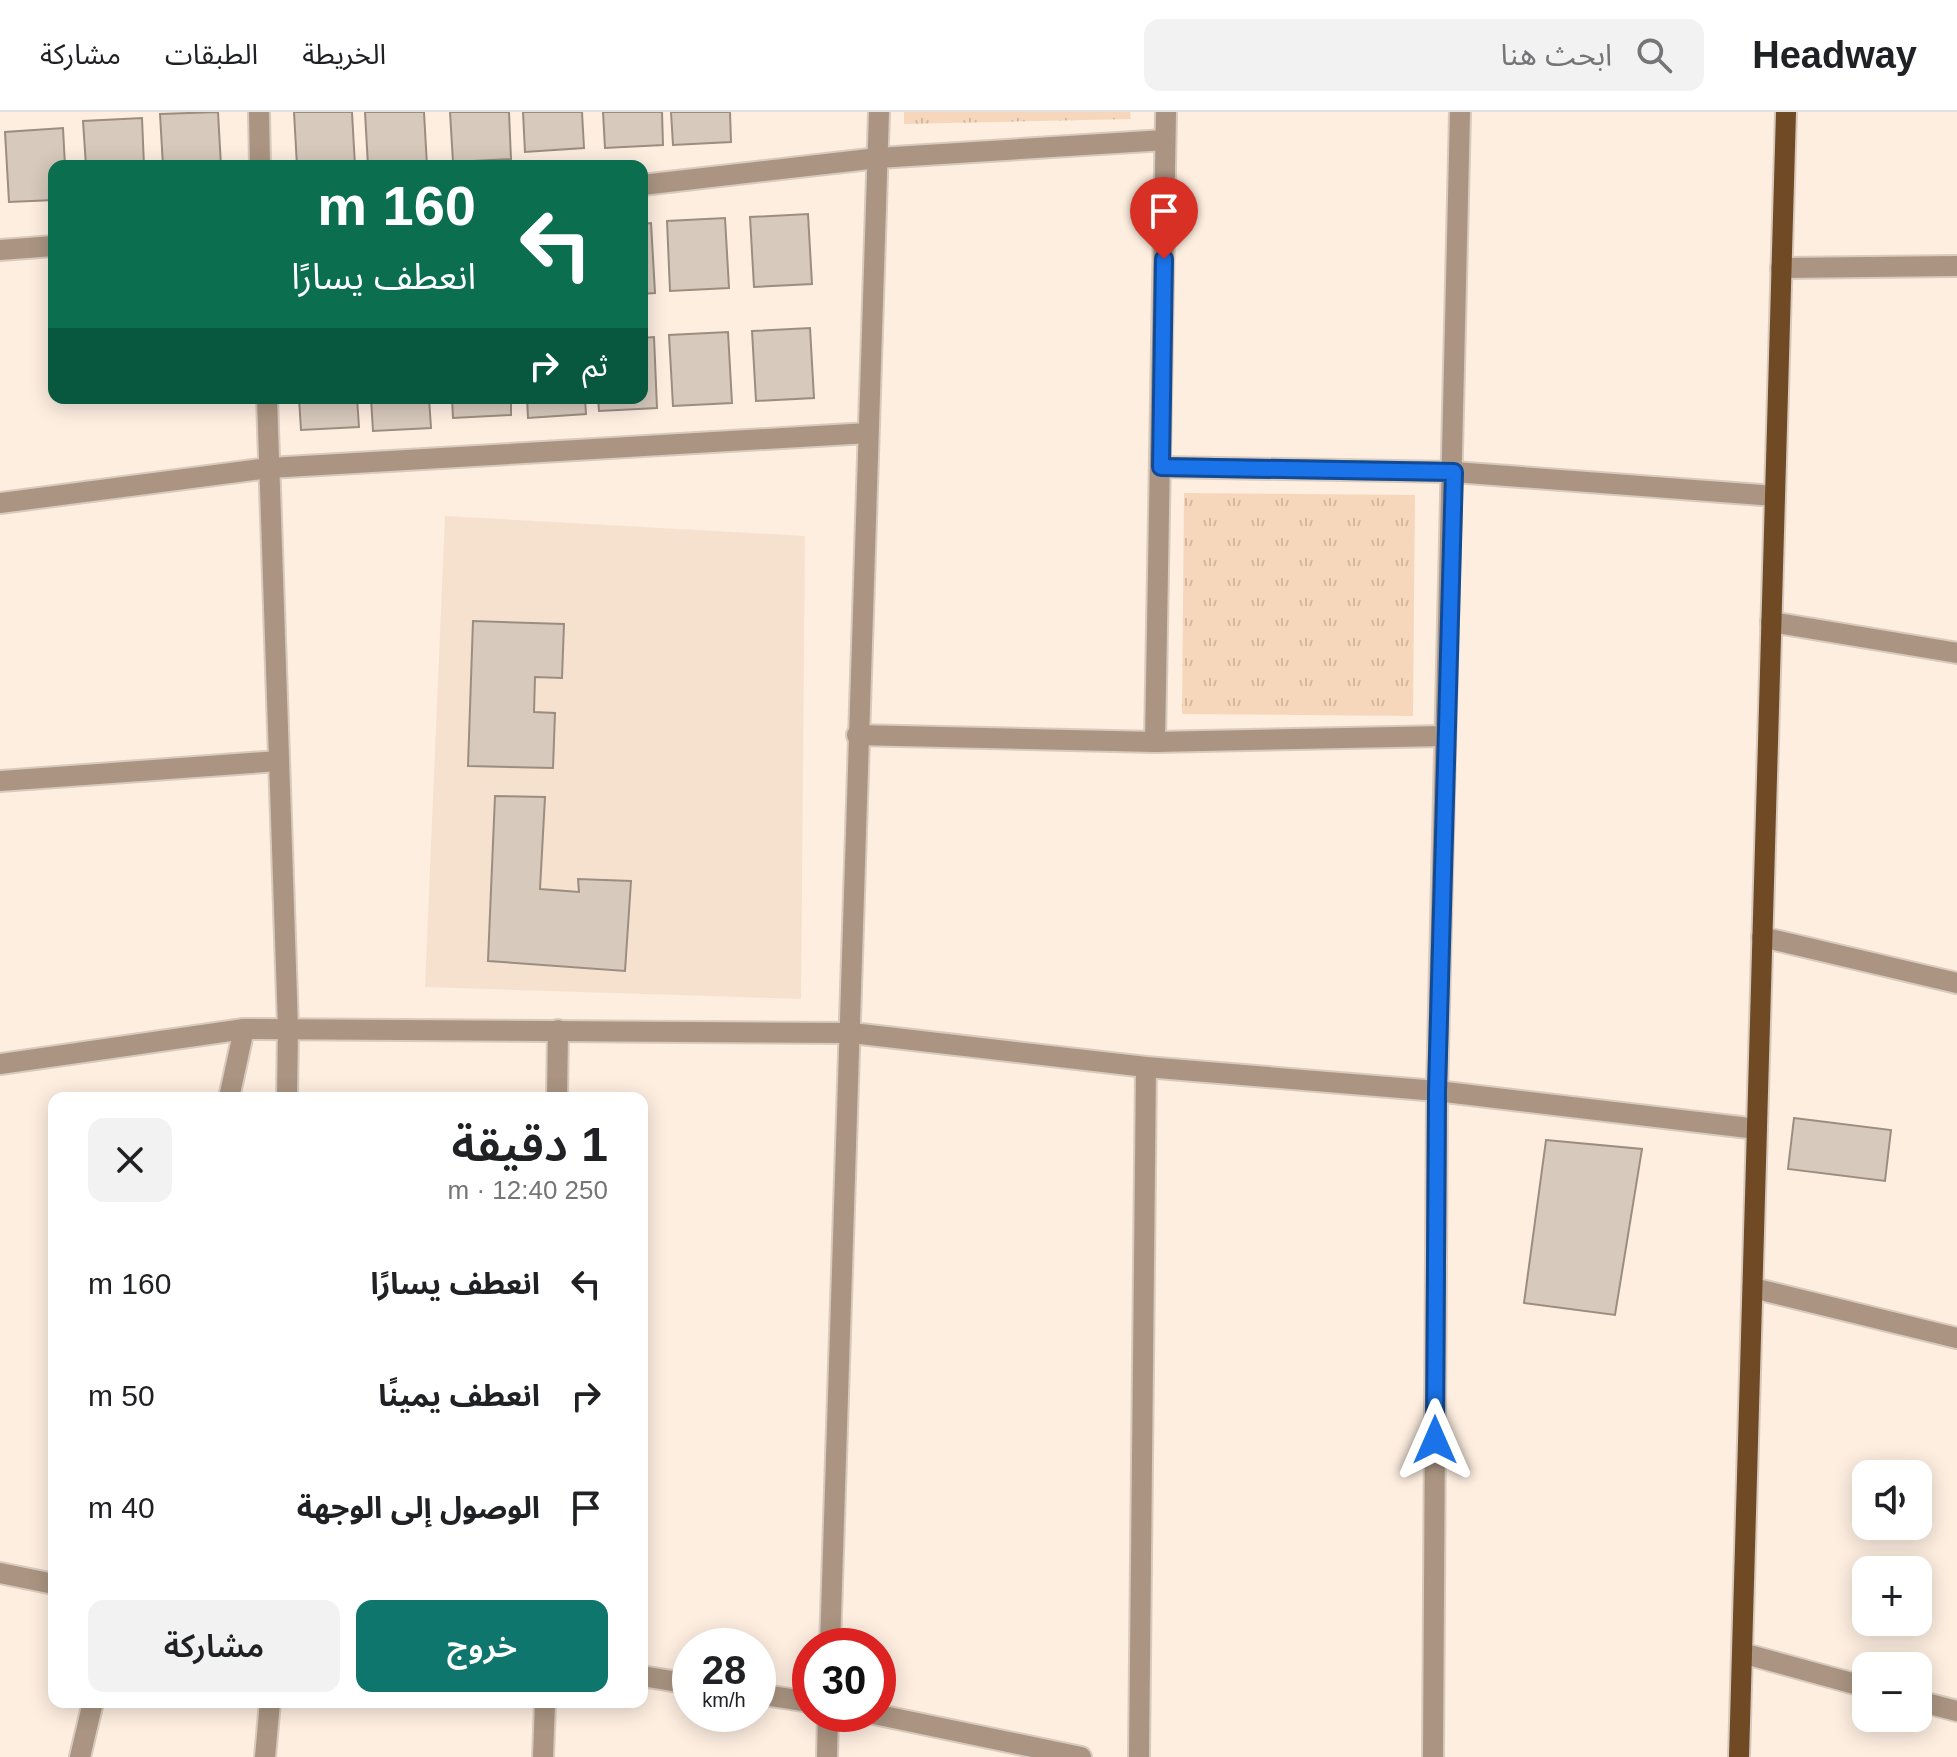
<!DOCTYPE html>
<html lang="ar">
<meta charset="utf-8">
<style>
body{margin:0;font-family:Arial,"Noto Sans Arabic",sans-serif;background:#f2f2f2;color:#202124;direction:rtl;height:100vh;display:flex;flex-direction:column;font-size:30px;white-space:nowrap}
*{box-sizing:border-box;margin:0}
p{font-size:26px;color:#757577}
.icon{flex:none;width:44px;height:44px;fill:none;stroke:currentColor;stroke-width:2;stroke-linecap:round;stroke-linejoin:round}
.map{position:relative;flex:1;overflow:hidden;direction:ltr}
.details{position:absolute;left:48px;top:980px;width:600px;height:616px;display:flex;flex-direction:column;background:#fff;border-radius:16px;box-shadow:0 4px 20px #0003;direction:rtl}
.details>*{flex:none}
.top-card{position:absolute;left:48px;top:48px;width:600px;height:244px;border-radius:16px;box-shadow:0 4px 20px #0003;direction:rtl;background:#0b6e4f;color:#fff;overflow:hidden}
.buttons{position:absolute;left:1852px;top:1348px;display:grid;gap:16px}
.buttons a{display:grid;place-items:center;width:80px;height:80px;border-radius:16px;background:#fff;box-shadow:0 4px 20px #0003;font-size:40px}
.speed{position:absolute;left:672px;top:1516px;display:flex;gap:16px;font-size:40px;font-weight:700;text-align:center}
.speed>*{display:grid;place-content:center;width:104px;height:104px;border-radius:50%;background:#fff;box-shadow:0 4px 20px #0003;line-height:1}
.speed small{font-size:20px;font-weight:400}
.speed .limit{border:12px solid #d22;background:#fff;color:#111}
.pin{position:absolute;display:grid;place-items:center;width:68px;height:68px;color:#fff;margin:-82px -34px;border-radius:50% 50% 50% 0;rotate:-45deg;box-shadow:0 0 8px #0007}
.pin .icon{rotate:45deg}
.me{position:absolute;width:88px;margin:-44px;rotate:0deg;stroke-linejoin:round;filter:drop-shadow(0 0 6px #0008)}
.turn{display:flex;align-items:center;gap:28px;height:168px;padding:0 40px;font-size:36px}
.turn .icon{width:104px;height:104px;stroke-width:2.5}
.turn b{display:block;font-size:56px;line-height:68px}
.then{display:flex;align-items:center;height:76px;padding:0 40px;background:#0003;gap:16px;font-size:30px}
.round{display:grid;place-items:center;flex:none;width:84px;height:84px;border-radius:16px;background:#f2f2f2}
.overview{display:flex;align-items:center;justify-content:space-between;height:136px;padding:0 40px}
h1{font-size:48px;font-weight:600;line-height:60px}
.button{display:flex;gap:16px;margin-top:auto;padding:16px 40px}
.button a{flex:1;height:92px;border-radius:16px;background:#0f766e;color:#fff;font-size:32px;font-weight:600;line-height:92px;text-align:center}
.button a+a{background:#f2f2f2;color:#202124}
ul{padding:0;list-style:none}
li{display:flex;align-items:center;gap:24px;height:112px;padding:0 40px}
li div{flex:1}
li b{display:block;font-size:30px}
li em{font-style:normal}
header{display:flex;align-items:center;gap:48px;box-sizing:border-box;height:112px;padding:0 40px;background:#fff;border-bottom:2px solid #e0e0e0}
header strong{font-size:38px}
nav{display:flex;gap:44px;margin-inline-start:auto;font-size:28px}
.search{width:560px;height:72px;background:#f2f2f2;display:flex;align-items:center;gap:20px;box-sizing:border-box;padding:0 28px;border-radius:16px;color:#757577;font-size:30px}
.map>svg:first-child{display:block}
.built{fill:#f5e1ce}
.grass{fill:url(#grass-tufts)}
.building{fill:#d7c9bc;stroke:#9b8d81;stroke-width:2}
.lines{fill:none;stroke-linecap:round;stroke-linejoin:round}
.street-casing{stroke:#d8cbbe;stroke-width:24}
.primary-casing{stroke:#d8cbbe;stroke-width:24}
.street{stroke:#ab9582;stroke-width:20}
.primary{stroke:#6f4a25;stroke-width:20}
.route-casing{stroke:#114b97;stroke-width:20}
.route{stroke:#1a73e8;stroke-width:14}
</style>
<header>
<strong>Headway</strong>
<div class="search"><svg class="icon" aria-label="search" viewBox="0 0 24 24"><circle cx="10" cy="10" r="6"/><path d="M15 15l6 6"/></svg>ابحث هنا</div>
<nav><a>الخريطة</a><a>الطبقات</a><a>مشاركة</a></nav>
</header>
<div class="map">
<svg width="1957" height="1645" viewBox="0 0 1957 1645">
<defs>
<pattern id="grass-tufts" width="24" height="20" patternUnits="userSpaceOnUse" patternTransform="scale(2)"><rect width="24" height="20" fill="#f7d7bb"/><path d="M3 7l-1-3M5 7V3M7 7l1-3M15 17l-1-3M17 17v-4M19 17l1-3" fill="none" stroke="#d3b8a0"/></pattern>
</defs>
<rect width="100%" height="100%" fill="#fdeee0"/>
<polygon class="built" points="445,404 805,424 801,887 425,875"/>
<g class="grass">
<polygon points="904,0 1130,0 1131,7 904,12"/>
<polygon points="1184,381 1415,383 1413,604 1182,602"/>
</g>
<g class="building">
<polygon points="218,0 221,54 163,54 160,2"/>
<polygon points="294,0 352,0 355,54 297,54"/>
<polygon points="365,0 424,0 427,54 368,54"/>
<polygon points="450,0 509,0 511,47 453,50"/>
<polygon points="523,0 582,0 584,36 525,40"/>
<polygon points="603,0 662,0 663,33 605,36"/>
<polygon points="671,0 730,0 731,30 673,33"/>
<polygon points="142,6 144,54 86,54 83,9"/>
<polygon points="63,16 65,54 54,54 54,88 9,90 5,20"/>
<polygon points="808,102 812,172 754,175 750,105"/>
<polygon points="725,106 729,176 670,179 667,109"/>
<polygon points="651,111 655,181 642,182 642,112"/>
<polygon points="810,216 814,286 756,289 752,219"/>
<polygon points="728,220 732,291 673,294 669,223"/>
<polygon points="654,225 657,296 599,299 598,286 642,286 642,226"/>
<polygon points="299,286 357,286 359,315 301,318"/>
<polygon points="371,286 429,286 431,316 373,319"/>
<polygon points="452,286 511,286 511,303 453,306"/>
<polygon points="527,286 585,286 586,302 528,306"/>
<polygon points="473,509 564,512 562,566 535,565 534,600 555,601 553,656 468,654"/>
<polygon points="495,684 545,685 540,777 579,780 578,767 631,769 625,859 488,849"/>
<polygon points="1794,1006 1891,1018 1885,1069 1788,1057"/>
<polygon points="1546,1028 1642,1037 1615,1203 1524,1191"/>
</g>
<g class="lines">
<g class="street-casing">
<g id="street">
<polyline points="259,0 260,54"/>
<polyline points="642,73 878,46 1165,28"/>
<polyline points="0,138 54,134"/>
<polyline points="1781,156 1957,154"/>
<polyline points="267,286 288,916 287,986"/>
<polyline points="1161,355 1454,360 1775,384"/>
<polyline points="0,391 269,356 868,321"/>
<polyline points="1771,510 1957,541"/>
<polyline points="857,623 1155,630 1445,624"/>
<polyline points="1155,630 1166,0"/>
<polyline points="0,669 279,649"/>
<polyline points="1762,825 1957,871"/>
<polyline points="0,952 244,917 852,921 1146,955 1437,979 1757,1017"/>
<polyline points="229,986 244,917"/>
<polyline points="557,986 558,918"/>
<polyline points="1753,1176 1957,1226"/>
<polyline points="0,1461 54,1472"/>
<polyline points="830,1534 879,0"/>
<polyline points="1742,1541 1866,1575"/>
<polyline points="642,1564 690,1572"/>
<polyline points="758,1582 810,1590"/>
<polyline points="1918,1589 1957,1599"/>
<polyline points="874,1602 1081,1645"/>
<polyline points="80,1645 93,1590"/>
<polyline points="265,1645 270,1590"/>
<polyline points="543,1645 545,1590"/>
<polyline points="827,1645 828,1602"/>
<polyline points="1139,1645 1146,955"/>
<polyline points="1433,1645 1437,979 1460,0"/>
</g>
</g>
<g class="primary-casing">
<polyline id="primary" points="1739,1645 1786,0"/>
</g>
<use href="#street" class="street"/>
<use href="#primary" class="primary"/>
</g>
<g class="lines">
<g class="route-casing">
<polyline id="route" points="1164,147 1161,355 1454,360 1437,979 1435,1328"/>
</g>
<use href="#route" class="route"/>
</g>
</svg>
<div class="buttons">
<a><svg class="icon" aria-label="sound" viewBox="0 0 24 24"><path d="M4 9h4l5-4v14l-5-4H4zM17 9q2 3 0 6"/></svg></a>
<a>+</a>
<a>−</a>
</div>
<div class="speed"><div>28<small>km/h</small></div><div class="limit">30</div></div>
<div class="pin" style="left:1164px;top:147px;background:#d93025"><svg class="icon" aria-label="arrive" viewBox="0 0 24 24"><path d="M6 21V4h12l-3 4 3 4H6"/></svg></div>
<svg class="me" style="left:1435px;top:1328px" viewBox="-20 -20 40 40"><path d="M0-17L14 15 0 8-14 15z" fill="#1a73e8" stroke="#fff" stroke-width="4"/></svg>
<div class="top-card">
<div class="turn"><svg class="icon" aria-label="left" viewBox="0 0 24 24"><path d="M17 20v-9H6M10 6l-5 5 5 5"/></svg><div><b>160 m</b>انعطف يسارًا</div></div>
<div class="then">ثم<svg class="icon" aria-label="right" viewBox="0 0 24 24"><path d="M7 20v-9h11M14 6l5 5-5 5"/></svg></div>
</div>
<section class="details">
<div class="overview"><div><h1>1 دقيقة</h1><p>250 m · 12:40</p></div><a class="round"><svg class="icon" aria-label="close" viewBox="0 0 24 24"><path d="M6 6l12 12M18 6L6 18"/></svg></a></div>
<ul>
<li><svg class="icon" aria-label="left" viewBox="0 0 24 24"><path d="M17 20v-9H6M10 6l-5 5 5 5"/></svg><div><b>انعطف يسارًا</b></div><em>160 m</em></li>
<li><svg class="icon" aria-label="right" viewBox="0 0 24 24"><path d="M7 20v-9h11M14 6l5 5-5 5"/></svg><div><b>انعطف يمينًا</b></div><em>50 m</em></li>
<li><svg class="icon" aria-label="arrive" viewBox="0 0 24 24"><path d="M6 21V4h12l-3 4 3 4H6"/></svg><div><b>الوصول إلى الوجهة</b></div><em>40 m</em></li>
</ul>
<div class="button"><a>خروج</a><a>مشاركة</a></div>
</section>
</div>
